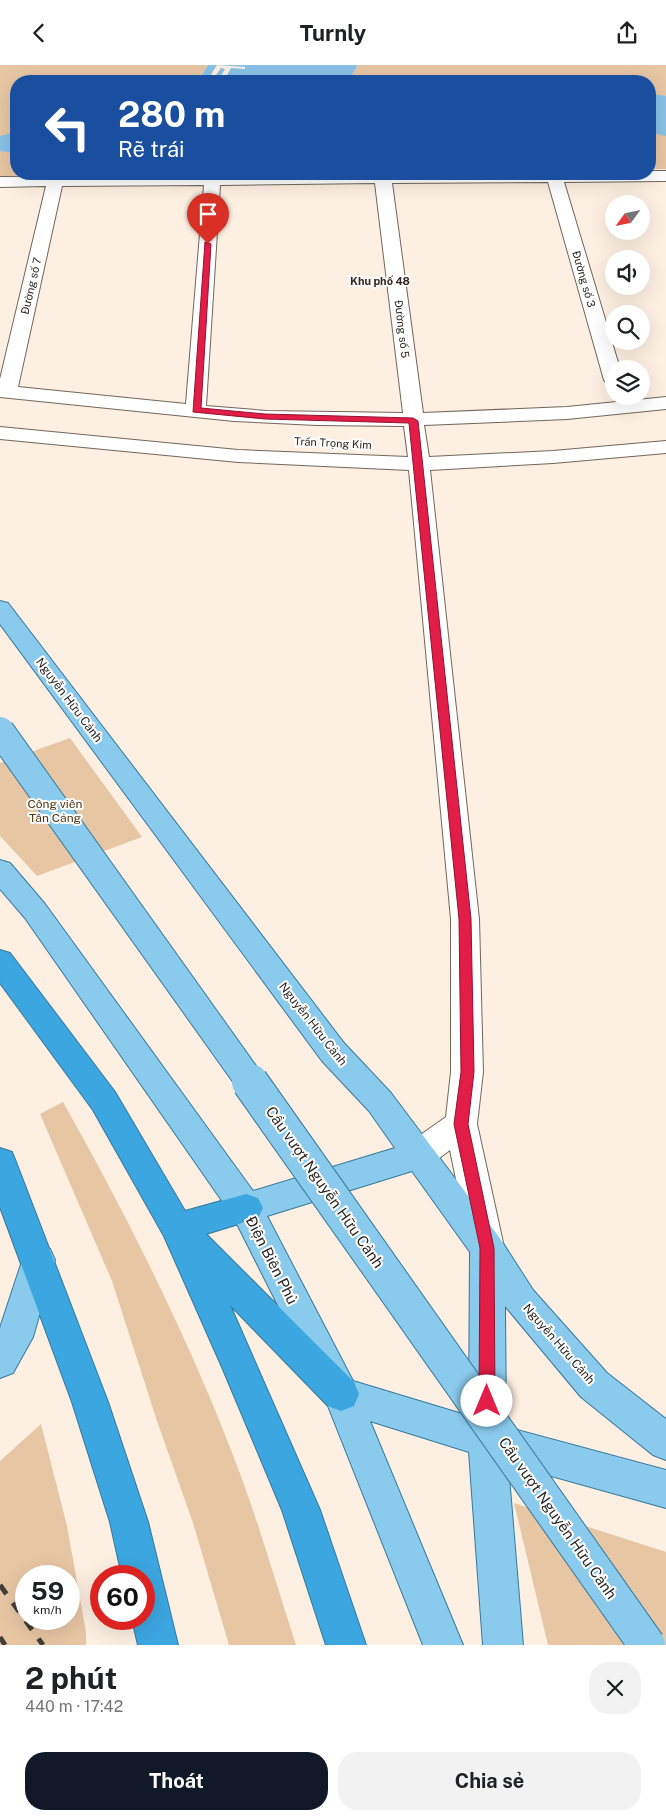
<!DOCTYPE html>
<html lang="vi">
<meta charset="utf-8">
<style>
body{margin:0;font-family:"Public Sans",sans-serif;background:#f2f2f2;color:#202124;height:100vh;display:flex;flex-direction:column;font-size:19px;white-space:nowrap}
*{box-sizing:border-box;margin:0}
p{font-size:16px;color:#757577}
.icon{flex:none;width:28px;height:28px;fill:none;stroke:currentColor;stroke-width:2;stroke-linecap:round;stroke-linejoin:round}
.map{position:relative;height:1580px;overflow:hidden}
.sheet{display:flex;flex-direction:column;background:#fff;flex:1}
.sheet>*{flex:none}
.top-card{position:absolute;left:10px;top:10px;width:646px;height:105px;border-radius:20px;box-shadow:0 5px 20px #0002;background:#1a4fa0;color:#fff;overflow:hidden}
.needle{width:32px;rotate:237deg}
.fabs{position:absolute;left:605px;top:130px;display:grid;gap:10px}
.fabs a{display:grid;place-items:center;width:45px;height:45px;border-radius:50%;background:#fff;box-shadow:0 5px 20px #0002;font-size:25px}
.speed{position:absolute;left:15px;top:1500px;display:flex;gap:10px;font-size:25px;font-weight:700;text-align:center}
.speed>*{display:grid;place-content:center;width:65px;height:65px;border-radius:50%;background:#fff;box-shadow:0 5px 20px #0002;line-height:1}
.speed small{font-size:12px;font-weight:400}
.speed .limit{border:8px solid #d22;background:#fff;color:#111}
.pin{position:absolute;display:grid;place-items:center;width:42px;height:42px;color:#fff;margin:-51px -21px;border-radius:50% 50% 50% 0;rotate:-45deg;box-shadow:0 0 5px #0007}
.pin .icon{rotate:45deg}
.me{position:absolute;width:55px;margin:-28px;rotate:0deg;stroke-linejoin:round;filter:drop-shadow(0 0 4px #0008)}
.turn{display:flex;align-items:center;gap:18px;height:105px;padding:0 25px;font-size:22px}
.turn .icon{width:65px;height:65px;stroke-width:2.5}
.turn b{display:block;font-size:35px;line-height:42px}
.round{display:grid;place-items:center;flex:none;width:52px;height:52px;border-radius:20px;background:#f2f2f2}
.summary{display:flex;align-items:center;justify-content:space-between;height:85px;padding:0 25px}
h1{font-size:30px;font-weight:700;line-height:38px}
.primary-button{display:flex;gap:10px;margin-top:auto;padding:10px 25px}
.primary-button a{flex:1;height:58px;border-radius:20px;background:#111827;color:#fff;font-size:20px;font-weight:700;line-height:58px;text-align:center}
.primary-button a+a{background:#f2f2f2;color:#202124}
header{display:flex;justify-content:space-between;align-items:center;height:65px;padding:0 25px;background:#fff;font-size:22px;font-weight:700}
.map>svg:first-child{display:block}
.green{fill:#e7c6a4;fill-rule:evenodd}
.water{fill:#89c2e7}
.pier{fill:#fdf0e2}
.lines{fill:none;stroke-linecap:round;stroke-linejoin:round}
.street-casing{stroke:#72665b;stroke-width:2}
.primary-casing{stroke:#36799d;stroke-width:2}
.highway-casing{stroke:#36799d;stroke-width:2}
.street{fill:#fff;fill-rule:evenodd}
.primary{fill:#8acaec;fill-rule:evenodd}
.highway{fill:#3ca6e0;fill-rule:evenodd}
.rail{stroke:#443e38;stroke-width:5;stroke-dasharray:11 11;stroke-linecap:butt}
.primary-bridge-far1-casing{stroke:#36799d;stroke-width:30;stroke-linecap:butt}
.primary-bridge-casing{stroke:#36799d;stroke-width:38;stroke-linecap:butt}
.primary-bridge-far1{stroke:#8acaec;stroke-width:28}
.primary-bridge{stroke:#8acaec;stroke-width:36}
.route{fill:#e11d48;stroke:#92132f}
.labels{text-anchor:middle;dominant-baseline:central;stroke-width:4;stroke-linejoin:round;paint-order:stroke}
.far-street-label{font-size:11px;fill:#2b2621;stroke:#fff}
.far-neighbourhood-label{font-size:11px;font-weight:bold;fill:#32281e;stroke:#fff}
.street-label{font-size:12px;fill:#2b2621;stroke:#fff}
.park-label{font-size:12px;fill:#51330f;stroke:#fff}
.near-street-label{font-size:15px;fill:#2b2621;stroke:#fff}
</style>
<header><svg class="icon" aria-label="back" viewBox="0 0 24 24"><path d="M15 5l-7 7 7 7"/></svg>Turnly<svg class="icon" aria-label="share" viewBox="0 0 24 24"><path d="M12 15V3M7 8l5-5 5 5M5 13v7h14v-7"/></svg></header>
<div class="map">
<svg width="666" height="1580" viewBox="0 0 666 1580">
<rect width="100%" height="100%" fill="#fdf0e2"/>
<g class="green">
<polygon points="0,0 208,0 198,16 16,16 16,109 204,109 0,111"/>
<polygon points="358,0 666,0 666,104 650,104 650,16 348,16"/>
<polygon points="70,673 142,772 37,811 0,771 0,698"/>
<path d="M 63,1037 C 130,1156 195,1286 242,1414 C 262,1469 278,1525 296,1580 L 229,1580 L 193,1458 L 157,1356 L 112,1216 L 40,1049 Z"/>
<path d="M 41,1359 L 67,1461 L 86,1567 L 86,1580 L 0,1580 L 0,1396 ZM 69,1511 L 69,1554 L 26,1554 L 26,1511 Z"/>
<polygon points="514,1438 666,1487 666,1580 548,1580"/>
</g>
<g class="water">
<polygon points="208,0 358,0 348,16 198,16"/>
<polygon points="650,29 666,31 666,71 650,67"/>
<polygon points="16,67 16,88 0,86 0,71"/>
</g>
<polygon class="pier" points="217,0 245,2 245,4 231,3 226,12 266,16 219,14 225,4 221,3 212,16 207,16"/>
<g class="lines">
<g class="street-casing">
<path id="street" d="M 650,106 L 666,106 L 666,116 L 564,117 L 620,304 L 614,304 L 614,321 L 607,319 L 604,315 L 548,117 L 392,118 L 423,348 L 567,342 L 666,332 L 666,344 L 567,354 L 424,360 L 429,392 L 553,386 L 666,376 L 666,388 L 553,398 L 430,405 L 479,854 L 483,1007 L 477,1059 L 504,1182 L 499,1193 L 487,1197 L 475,1193 L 470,1182 L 450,1085 L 430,1100 L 418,1104 L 406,1100 L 402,1090 L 406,1080 L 446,1052 L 451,1007 L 451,854 L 409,405 L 238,397 L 0,374 L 0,362 L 238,385 L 408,392 L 404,361 L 317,360 L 234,356 L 0,332 L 0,314 L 46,121 L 0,122 L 0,112 L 650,109 ZM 375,118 L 403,348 L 267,346 L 206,341 L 220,120 ZM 204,120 L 186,339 L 18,322 L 62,121 Z"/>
</g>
<g class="primary-casing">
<g id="primary">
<path d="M 0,536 L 8,538 L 344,978 L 391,1028 L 499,1172 L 533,1225 L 607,1308 L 666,1354 L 666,1395 L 653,1390 L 581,1332 L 505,1241 L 506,1362 L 666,1405 L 666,1443 L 508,1399 L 523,1580 L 483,1580 L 469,1387 L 370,1356 L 463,1580 L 423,1580 L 326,1336 L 234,1153 L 25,853 L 0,824 L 0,795 L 10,798 L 45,839 L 253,1126 L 395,1083 L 369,1046 L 322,996 L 0,559 ZM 412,1106 L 470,1187 L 469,1351 L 353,1316 L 267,1151 Z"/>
<polygon points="38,1180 50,1184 55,1195 33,1272 13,1308 0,1313 0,1263 26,1184"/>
</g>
</g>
<g class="highway-casing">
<g id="highway">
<polygon points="0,885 10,888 115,1027 185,1146 246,1129 258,1133 263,1143 258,1153 206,1169 354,1317 359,1329 354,1341 341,1346 328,1341 230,1240 320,1445 366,1580 326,1580 282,1445 222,1302 164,1171 93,1045 0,918"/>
<polygon points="0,1083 12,1087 16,1097 108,1337 148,1457 178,1580 138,1580 132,1554 144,1554 144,1511 122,1511 110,1457 72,1337 0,1142"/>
</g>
</g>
<use href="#street" class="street"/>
<use href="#primary" class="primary"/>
<use href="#highway" class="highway"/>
<g class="rail">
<polyline points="0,1520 43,1580"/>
<polyline points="0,1572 5,1580"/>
</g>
<g class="primary-bridge-far1-casing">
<polyline id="primary-bridge-far1" points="0,666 251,1018"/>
</g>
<g class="primary-bridge-casing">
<polyline id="primary-bridge" points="250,1017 647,1580"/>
</g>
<use href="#primary-bridge-far1" class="primary-bridge-far1"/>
<use href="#primary-bridge" class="primary-bridge"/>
</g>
<polygon class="route" points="205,177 211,179 201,343 265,349 413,353 418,356 471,854 474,1007 468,1059 494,1183 495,1336 492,1341 487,1344 482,1341 479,1336 480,1183 454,1059 461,1007 459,854 409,358 265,354 193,347"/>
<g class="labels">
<g class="far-street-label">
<text transform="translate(584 214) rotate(74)">Đường số 3</text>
<text transform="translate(31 221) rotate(-77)">Đường số 7</text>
<text transform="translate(402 264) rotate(83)">Đường số 5</text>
<text transform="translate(333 378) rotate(3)">Trần Trọng Kim</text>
</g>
<g class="far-neighbourhood-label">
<text x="380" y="216">Khu phố 48</text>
</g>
<g class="street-label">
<text transform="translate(69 635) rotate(53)">Nguyễn Hữu Cảnh</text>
<text transform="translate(313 959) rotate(52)">Nguyễn Hữu Cảnh</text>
<text transform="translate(559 1279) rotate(49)">Nguyễn Hữu Cảnh</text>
</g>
<g class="park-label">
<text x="55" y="739">Công viên<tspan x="55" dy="14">Tân Cảng</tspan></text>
</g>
<g class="near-street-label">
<text transform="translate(325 1122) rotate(55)">Cầu vượt Nguyễn Hữu Cảnh</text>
<text transform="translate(272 1195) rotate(63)">Điện Biên Phủ</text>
<text transform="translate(558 1453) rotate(55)">Cầu vượt Nguyễn Hữu Cảnh</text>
</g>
</g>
</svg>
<div class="fabs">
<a><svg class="needle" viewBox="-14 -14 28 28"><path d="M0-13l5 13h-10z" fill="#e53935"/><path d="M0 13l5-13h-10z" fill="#757577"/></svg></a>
<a><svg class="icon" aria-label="sound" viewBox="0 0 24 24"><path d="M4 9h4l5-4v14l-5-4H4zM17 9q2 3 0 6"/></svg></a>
<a><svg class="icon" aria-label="search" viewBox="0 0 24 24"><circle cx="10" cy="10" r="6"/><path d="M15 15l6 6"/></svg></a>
<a><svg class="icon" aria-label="layers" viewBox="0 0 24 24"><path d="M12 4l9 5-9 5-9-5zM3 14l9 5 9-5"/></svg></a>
</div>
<div class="speed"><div>59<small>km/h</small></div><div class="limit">60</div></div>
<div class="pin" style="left:208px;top:179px;background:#d93025"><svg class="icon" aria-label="arrive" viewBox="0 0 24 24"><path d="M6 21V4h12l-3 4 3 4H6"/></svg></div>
<svg class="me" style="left:487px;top:1336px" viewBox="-20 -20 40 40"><circle r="19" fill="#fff"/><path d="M0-13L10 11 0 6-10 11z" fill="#e11d48"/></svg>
<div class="top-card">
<div class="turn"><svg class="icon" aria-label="left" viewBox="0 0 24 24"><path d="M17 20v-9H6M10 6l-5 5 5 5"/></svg><div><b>280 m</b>Rẽ trái</div></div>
</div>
</div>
<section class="sheet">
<div class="summary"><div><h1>2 phút</h1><p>440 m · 17:42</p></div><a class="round"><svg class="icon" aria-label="close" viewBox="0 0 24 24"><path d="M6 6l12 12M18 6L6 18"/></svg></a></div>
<div class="primary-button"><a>Thoát</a><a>Chia sẻ</a></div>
</section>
